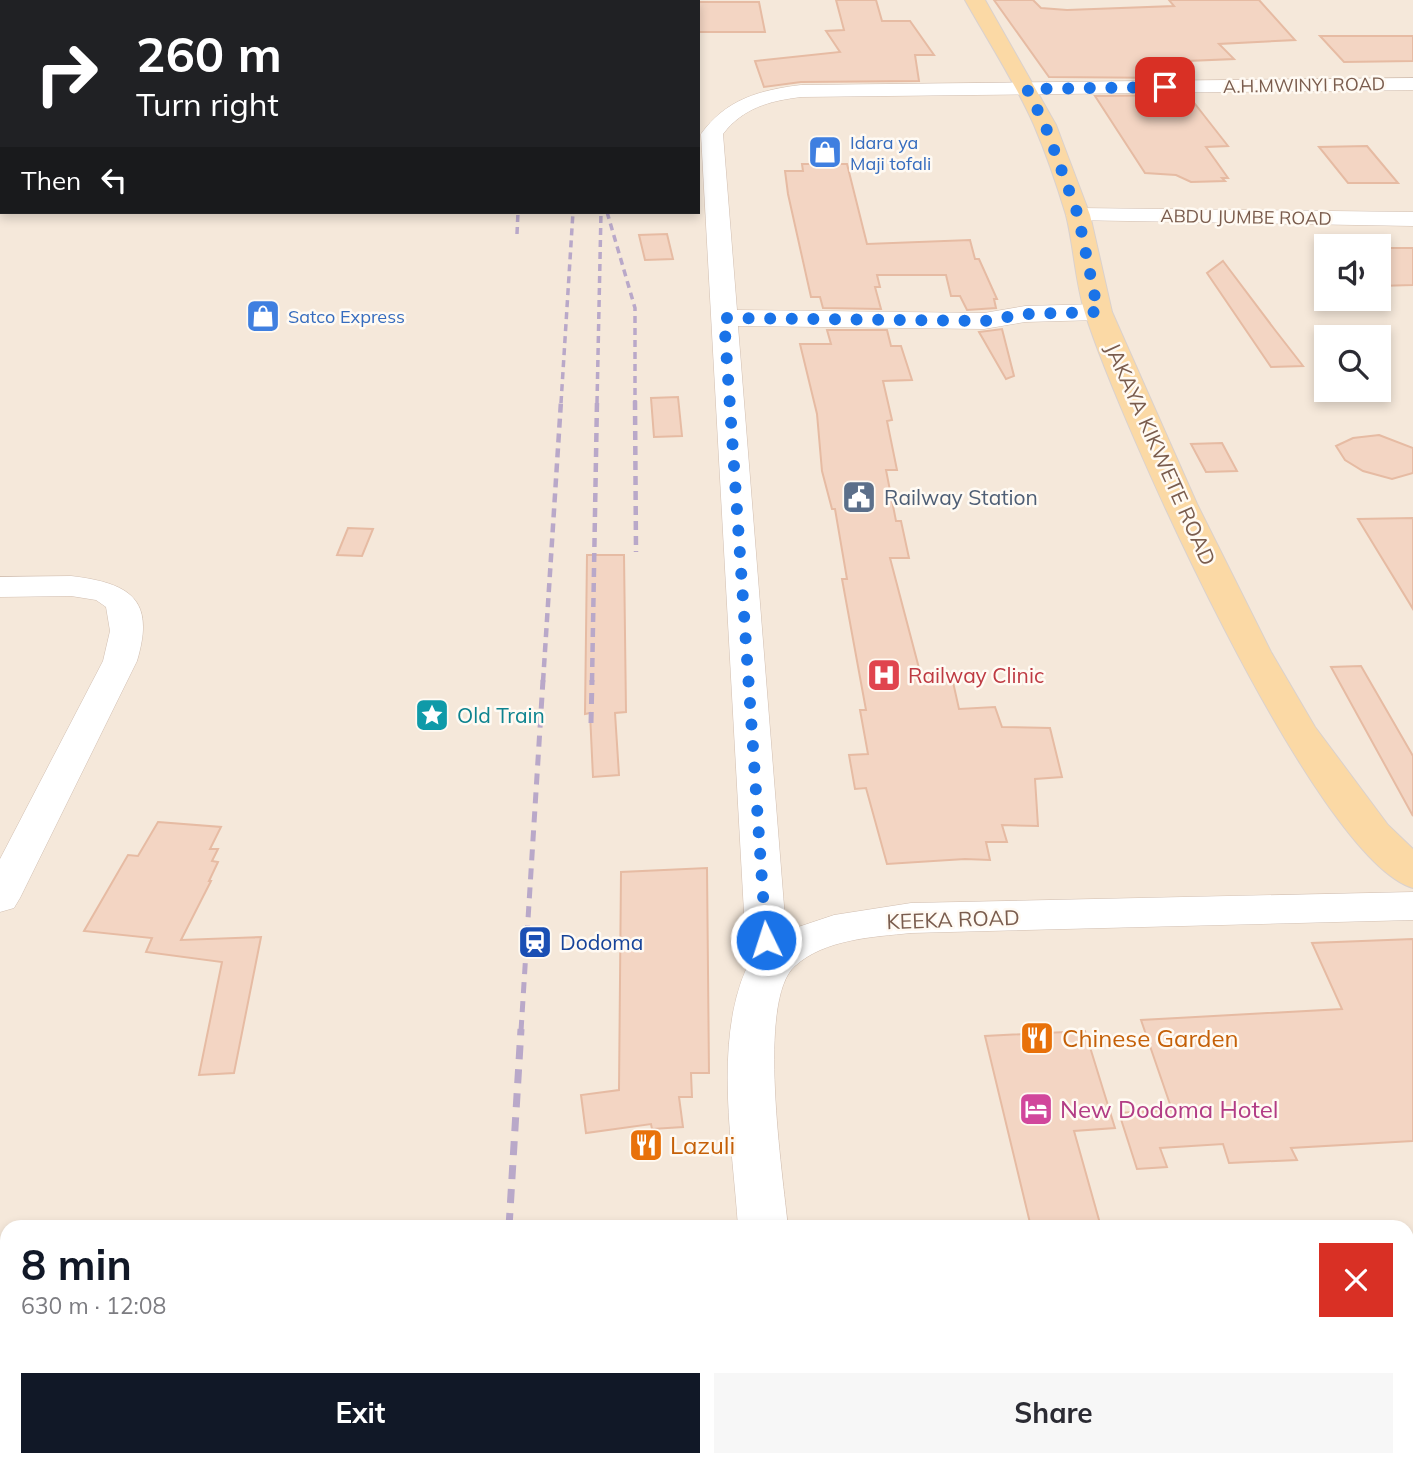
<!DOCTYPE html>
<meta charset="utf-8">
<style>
body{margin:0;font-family:Mulish,sans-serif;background:#f7f7f7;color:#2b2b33;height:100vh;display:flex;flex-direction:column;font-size:26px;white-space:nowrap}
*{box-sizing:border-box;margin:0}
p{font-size:23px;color:#7c7c81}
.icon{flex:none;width:38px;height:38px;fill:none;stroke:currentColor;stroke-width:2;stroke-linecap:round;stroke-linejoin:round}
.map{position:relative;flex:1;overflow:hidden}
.side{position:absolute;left:0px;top:1220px;width:1414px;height:247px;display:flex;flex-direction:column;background:#fff;border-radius:21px 21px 0 0;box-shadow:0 4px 10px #0003}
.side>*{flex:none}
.top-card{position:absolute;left:0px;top:0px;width:700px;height:214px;box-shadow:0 4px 10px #0003;background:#202124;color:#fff;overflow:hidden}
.controls{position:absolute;left:1314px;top:234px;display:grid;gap:14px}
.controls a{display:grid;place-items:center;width:77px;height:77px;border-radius:0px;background:#fff;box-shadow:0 4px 10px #0003;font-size:35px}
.pin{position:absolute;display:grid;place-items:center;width:60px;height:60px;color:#fff;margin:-30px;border-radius:14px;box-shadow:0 4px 10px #0006}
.me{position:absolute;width:77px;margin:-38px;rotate:356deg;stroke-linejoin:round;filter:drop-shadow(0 0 5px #0008)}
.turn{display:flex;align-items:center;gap:24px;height:147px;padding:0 21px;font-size:32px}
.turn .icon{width:91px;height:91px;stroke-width:2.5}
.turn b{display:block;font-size:49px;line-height:60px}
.then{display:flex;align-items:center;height:66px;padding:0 21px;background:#0003;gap:14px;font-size:26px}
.round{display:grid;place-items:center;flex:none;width:74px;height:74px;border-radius:0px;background:#f7f7f7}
.headline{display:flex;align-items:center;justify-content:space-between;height:119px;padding:0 21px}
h1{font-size:42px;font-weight:700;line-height:52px;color:#111827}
.action{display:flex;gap:14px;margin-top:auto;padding:14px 21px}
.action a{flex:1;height:80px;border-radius:0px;background:#111827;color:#fff;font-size:28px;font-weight:700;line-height:80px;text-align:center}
.action a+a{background:#f7f7f7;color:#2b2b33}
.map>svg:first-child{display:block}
.residential{fill:#f5e8da;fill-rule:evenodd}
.building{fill:#f3d5c3;stroke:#e6bba3;stroke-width:2}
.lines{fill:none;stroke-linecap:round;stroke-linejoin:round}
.minor-casing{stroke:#d1beb0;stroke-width:1}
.major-casing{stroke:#dad1cd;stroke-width:2}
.minor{fill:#fff;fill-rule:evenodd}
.major{fill:#fbd9a5;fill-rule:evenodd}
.rail-far3{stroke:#b9a8c9;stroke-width:3.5;stroke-dasharray:7 5;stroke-linecap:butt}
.rail-far2{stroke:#b9a8c9;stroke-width:4.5;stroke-dasharray:9 6;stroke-linecap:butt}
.rail-far1{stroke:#b9a8c9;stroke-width:5;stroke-dasharray:11 8;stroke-linecap:butt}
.rail{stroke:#b9a8c9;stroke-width:7;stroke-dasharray:14 10;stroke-linecap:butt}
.route{stroke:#1a73e8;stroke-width:12;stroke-dasharray:0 21.6}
.labels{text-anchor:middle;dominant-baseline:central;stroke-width:5;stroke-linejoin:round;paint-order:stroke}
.far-street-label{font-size:18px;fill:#7a5c4d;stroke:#fffaf3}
.far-shop-label{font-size:18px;fill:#366cbe;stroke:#fffaf3;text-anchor:start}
.street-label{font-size:21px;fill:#7a5c4d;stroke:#fffaf3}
.service-label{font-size:21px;fill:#4e5e75;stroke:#fffaf3;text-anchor:start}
.health-label{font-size:21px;fill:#be3a42;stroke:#fffaf3;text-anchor:start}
.culture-label{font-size:21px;fill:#0d838f;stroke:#fffaf3;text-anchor:start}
.transit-label{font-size:21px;fill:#164399;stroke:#fffaf3;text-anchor:start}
.near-food-label{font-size:24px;fill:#c56008;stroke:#fffaf3;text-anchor:start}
.near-hotel-label{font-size:24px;fill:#b23c85;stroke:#fffaf3;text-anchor:start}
</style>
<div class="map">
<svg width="1413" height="1466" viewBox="0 0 1413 1466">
<rect width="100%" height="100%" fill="#fdf6ec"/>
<path class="residential" d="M 0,0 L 1413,0 L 1413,1466 L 0,1466 ZM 2,2 L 698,2 L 698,212 L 2,212 ZM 1326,247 L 1379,247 L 1379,299 L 1326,299 ZM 1326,338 L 1379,338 L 1379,390 L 1326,390 ZM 7,1227 L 1407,1227 L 1407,1460 L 7,1460 Z"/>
<g class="building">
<polygon points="836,0 876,0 882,21 910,21 934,55 915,55 919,81 801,82 764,87 755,61 840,52 826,31 844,30"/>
<polygon points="994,0 1033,0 1041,8 1067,10 1174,6 1169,0 1259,0 1295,40 1219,44 1234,59 1163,62 1175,78 1049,77"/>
<polygon points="698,2 759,2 765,32 698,32"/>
<polygon points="1320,36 1413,36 1413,61 1344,62"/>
<polygon points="1188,95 1228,146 1206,147 1228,178 1222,178 1225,181 1191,182 1176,175 1145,173 1095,96"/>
<polygon points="1367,146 1398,183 1348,183 1319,147"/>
<polygon points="802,164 847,164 867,244 970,240 975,259 979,259 997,299 994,299 996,308 967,310 960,296 951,296 946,275 877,275 880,287 875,287 881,309 823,308 820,297 811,297 788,194 785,171 803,171"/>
<polygon points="667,234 673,259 645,260 639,235"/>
<polygon points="1379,248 1413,248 1413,285 1379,286"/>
<polygon points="1223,261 1275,330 1303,366 1271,367 1207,273"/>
<polygon points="1002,329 1014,376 1006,379 979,332"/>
<polygon points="827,330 887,330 891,346 901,346 912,380 883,381 892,420 887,421 897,470 886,470 896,521 901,521 909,558 890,558 920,672 951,673 959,709 995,707 1002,727 1050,728 1062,777 1035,779 1038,826 1002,825 1007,842 986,842 990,860 965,859 887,864 866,788 855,789 849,755 868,754 860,710 866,710 842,579 847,579 835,509 832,509 822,471 817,414 800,344 831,344"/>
<polygon points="678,397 682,436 654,437 651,398"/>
<polygon points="1379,435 1413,448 1413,473 1392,479 1363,471 1345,460 1336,446 1353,438"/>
<polygon points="1222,443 1237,471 1206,472 1191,444"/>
<polygon points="1413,518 1413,609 1358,519"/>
<polygon points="348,528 373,529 362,556 337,555"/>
<polygon points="587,555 624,555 626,712 615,713 619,775 593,777 590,713 585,714"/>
<polygon points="1361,666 1413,756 1413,816 1331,667"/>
<polygon points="158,822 221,827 210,849 218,849 212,861 218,862 209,881 211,881 181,940 261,937 234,1073 199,1075 222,962 146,952 152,938 84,931 128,855 138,856"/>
<polygon points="707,868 709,1073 691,1073 692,1097 679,1097 683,1127 652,1129 651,1124 586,1133 581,1095 619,1090 621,872"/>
<polygon points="1413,939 1413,1141 1291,1148 1297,1160 1229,1163 1223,1144 1160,1148 1167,1167 1137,1169 1119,1113 1172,1110 1141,1020 1342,1009 1312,943"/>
<polygon points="1085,1031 1115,1128 1074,1131 1101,1227 1031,1227 985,1036"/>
</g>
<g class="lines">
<g class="minor-casing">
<g id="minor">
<path d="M 1413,78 L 1413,90 L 801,97 C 769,101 743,108 723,134 L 737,310 L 984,313 L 1025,306 L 1098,304 L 1107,306 L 1111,312 L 1107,318 L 1098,320 L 1025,322 L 984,329 L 738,326 L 786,931 L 834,915 L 911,903 L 1413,892 L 1413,920 L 911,933 C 873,937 825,939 795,966 C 756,1000 783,1175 788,1227 L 738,1227 C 733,1147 713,1042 747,967 L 701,134 C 726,99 760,90 801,85 Z"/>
<polygon points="1078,208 1413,212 1413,226 1070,220 1066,215 1070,210"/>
<path d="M 71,576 C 129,583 156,598 137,661 L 20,898 L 14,908 L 0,912 L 0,859 L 103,661 L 110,631 L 106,607 L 96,600 L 71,596 L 0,597 L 0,577 Z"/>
<polygon points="751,1460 806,1460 807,1466 751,1466"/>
</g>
</g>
<g class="major-casing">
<path id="major" d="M 965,0 L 985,0 L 1056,125 L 1090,215 L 1112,312 L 1197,504 L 1271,652 L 1315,727 L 1388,825 L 1413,849 L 1413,888 C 1315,860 1118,418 1085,313 C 1075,281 1074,247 1066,215 C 1057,185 1046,153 1034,125 C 1015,82 988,41 965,0 Z"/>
</g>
<use href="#minor" class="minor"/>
<use href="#major" class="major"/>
<g class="rail-far3">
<polyline points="607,212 635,308 635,403"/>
<polyline points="517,234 518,212"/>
<polyline points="561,403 573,212"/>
<polyline points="597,403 601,212"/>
</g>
<g class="rail-far2">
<polyline points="635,401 636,552"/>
<polyline points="543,682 561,401"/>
<polyline points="592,682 597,401"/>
</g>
<g class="rail-far1">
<polyline points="591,723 592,680"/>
<polyline points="521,1031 543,680"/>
</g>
<g class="rail">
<polyline points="509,1227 521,1029"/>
<polyline points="494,1460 494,1466"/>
</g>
</g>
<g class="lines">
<polyline class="route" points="766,940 724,318 984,321 1025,314 1098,312 1078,215 1045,125 1027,89 1165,87"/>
</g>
<defs>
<g id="shop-square" transform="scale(1.75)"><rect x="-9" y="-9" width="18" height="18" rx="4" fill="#3f7fe0" stroke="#fffaf3"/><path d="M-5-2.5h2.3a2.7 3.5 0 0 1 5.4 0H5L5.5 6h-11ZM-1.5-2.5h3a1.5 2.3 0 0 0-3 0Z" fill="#fff"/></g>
<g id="civic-square" transform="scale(1.75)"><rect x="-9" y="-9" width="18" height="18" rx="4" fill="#5c6f8a" stroke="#fffaf3"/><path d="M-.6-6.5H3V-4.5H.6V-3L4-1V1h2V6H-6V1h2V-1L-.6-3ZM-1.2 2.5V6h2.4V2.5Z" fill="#fff"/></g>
<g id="hospital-square" transform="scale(1.75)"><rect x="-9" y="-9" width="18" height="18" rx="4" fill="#e0444e" stroke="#fffaf3"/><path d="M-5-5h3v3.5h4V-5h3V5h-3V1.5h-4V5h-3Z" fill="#fff"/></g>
<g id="sight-square" transform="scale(1.75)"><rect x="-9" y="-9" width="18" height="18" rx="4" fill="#0f9aa8" stroke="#fffaf3"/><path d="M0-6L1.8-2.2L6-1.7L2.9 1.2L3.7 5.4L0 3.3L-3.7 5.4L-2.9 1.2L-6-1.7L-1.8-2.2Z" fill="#fff"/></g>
<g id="station-square" transform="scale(1.75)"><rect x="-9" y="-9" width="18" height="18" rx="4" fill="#1a4fb4" stroke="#fffaf3"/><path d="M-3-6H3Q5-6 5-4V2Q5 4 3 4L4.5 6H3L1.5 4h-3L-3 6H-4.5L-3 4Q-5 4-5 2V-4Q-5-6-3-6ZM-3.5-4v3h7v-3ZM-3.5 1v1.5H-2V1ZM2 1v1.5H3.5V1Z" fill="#fff"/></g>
<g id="restaurant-square" transform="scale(1.75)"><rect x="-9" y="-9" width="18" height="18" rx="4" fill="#e8710a" stroke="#fffaf3"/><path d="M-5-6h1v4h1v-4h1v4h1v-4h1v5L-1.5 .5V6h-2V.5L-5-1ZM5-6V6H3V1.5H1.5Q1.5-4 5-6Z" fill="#fff"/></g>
<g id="hotel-square" transform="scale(1.75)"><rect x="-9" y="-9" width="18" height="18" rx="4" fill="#d1479c" stroke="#fffaf3"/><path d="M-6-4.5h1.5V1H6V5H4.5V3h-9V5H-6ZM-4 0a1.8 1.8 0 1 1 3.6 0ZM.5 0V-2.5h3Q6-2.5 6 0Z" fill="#fff"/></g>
</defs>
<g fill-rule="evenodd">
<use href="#shop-square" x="825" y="152"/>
<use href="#shop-square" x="263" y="316"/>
<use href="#civic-square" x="859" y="497"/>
<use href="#hospital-square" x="884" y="675"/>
<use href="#sight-square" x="432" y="715"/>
<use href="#station-square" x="535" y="942"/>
<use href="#restaurant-square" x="1037" y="1038"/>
<use href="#hotel-square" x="1036" y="1109"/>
<use href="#restaurant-square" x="646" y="1145"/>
</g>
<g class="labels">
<g class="far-street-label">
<text transform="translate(1304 85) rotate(-1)">A.H.MWINYI ROAD</text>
<text transform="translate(1246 217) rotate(1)">ABDU JUMBE ROAD</text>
</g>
<g class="far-shop-label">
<text x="850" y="142">Idara ya<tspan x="850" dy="21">Maji tofali</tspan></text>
<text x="288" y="316">Satco Express</text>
</g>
<g class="street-label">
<text transform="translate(1161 454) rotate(66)">JAKAYA KIKWETE ROAD</text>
<text transform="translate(953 919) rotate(-2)">KEEKA ROAD</text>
</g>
<g class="service-label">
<text x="884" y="497">Railway Station</text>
</g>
<g class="health-label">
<text x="908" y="675">Railway Clinic</text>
</g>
<g class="culture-label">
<text x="457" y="715">Old Train</text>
</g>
<g class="transit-label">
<text x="560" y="942">Dodoma</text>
</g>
<g class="near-food-label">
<text x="1062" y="1038">Chinese Garden</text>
<text x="670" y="1145">Lazuli</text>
</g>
<g class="near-hotel-label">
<text x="1060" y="1109">New Dodoma Hotel</text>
</g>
</g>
</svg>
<div class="controls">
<a><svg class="icon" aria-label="sound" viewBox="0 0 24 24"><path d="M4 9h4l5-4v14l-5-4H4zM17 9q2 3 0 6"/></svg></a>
<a><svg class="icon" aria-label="search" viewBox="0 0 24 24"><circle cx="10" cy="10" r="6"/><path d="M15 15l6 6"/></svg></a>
</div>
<div class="pin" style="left:1165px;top:87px;background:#d93025"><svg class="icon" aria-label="arrive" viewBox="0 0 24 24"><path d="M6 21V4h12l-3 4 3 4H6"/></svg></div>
<svg class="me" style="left:766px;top:940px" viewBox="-20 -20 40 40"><circle r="17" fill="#1a73e8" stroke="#fff" stroke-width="3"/><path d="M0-11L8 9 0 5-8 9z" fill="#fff"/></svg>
<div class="top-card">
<div class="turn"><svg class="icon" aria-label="right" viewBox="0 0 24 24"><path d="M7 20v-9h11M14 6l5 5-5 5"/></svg><div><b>260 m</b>Turn right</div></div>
<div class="then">Then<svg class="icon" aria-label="left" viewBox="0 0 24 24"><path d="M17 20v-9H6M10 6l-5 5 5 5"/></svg></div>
</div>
<section class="side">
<div class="headline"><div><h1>8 min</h1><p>630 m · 12:08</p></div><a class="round" style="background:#d93025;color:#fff"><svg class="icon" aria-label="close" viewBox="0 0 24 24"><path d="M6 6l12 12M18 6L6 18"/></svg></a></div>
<div class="action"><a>Exit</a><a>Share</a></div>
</section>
</div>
